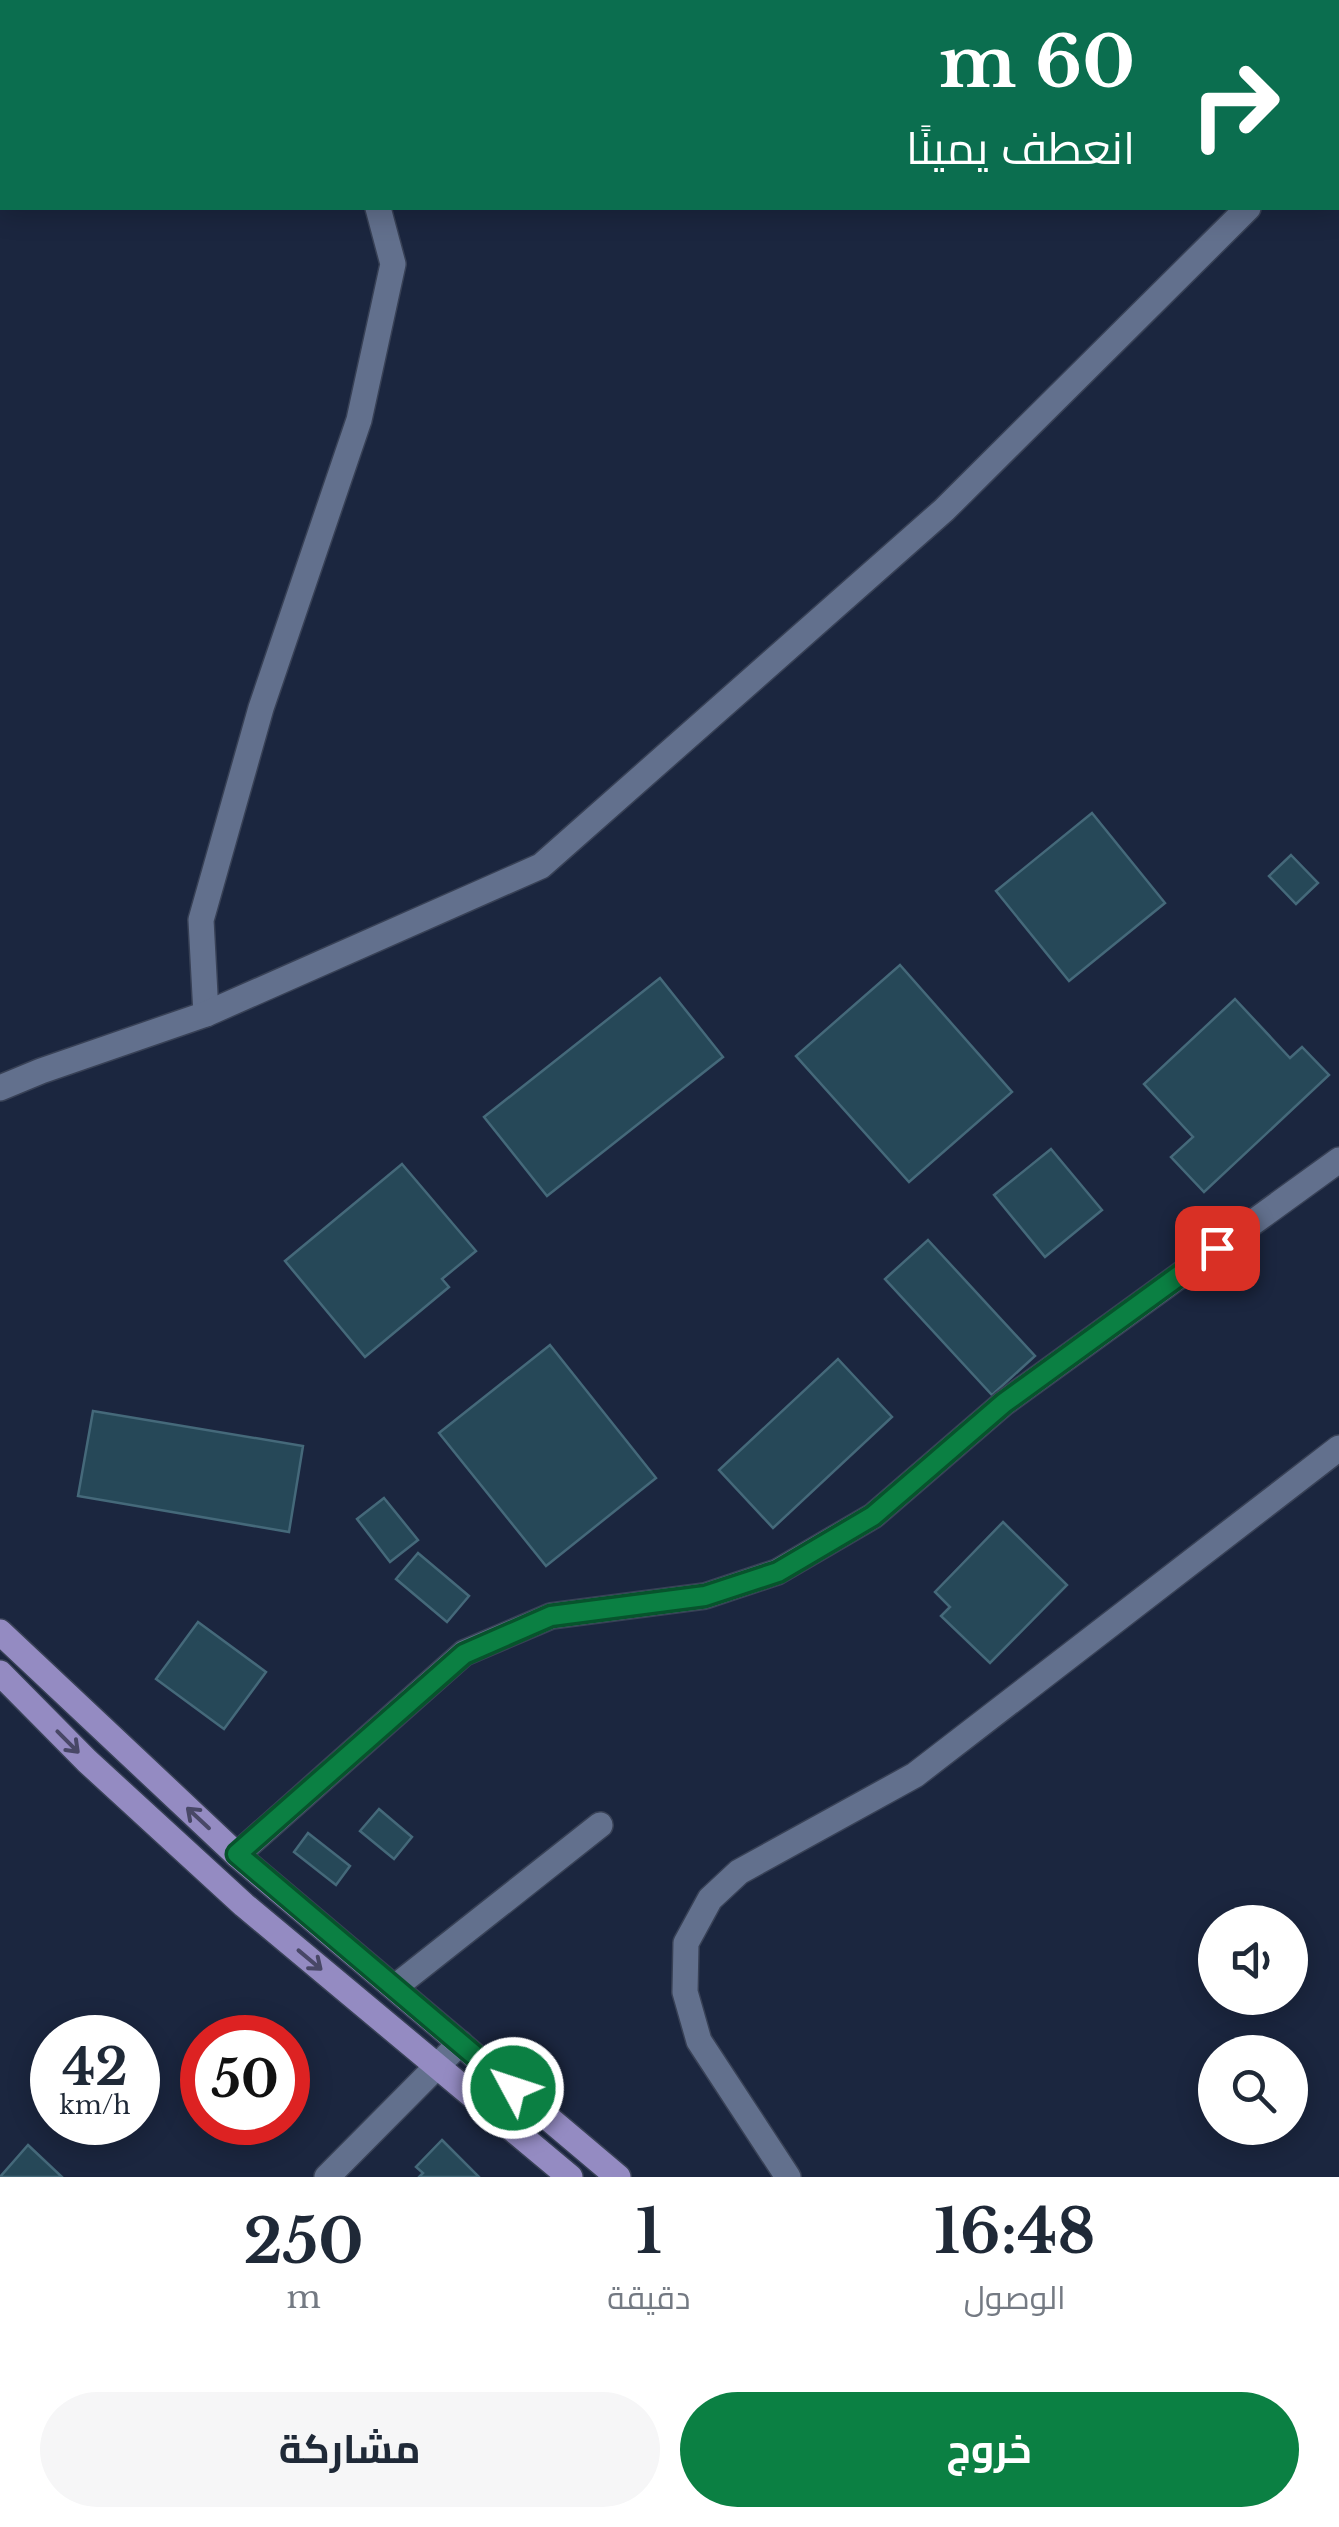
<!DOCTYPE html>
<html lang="ar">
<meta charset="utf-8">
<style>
body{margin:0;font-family:"Libre Baskerville",Cairo,serif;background:#f6f6f7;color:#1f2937;direction:rtl;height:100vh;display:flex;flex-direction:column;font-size:38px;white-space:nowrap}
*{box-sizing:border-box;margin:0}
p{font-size:32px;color:#747a83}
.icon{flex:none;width:55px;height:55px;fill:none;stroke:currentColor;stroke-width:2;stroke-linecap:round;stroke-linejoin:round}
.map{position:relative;height:2177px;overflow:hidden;direction:ltr}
.sheet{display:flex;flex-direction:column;background:#fff;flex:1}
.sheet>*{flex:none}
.banner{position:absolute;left:0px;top:0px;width:1340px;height:210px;box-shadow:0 5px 25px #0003;direction:rtl;background:#0b6e4f;color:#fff;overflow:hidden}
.buttons{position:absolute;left:1198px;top:1905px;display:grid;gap:20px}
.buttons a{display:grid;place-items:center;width:110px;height:110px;border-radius:50%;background:#fff;box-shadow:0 5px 25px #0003;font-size:50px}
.speed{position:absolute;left:30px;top:2015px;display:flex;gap:20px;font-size:50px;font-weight:700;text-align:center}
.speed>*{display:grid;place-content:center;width:130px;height:130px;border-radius:50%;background:#fff;box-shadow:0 5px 25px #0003;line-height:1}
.speed small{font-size:25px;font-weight:400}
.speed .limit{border:15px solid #d22;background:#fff;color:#111}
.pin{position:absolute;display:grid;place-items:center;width:85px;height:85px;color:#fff;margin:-42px;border-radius:20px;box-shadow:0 5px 15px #0006}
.me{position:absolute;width:110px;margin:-55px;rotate:310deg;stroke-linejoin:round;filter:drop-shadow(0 0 8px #0008)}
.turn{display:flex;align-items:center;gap:35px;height:210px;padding:0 40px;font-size:45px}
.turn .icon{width:130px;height:130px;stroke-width:2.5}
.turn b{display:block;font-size:70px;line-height:85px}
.eta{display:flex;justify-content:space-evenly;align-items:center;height:170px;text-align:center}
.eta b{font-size:60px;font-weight:700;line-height:70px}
.cta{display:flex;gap:20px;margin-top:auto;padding:20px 40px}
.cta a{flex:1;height:115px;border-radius:60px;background:#0b8043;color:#fff;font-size:40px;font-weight:700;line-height:115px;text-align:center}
.cta a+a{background:#f6f6f7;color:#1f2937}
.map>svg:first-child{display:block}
.building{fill:#264858;stroke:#45697a;stroke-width:2.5}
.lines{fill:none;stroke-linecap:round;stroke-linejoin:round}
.minor-casing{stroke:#384156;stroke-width:28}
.major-casing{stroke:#384156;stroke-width:28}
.minor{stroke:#62708d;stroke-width:25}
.major{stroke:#948bc2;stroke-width:25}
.oneway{stroke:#484766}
.route-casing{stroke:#07532c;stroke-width:25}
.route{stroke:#0b8043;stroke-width:18}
</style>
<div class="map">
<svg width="1339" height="2177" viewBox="0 0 1339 2177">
<rect width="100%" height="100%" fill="#1b263f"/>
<g class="building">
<polygon points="1092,813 1165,903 1069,981 996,891"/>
<polygon points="1291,855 1318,883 1296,904 1269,876"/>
<polygon points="900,965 1012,1092 909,1182 796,1056"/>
<polygon points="660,978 723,1057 547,1196 484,1117"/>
<polygon points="1235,999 1290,1058 1302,1047 1329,1075 1204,1192 1171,1157 1193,1137 1144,1084"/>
<polygon points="1051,1149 1102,1210 1045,1257 994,1195"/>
<polygon points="402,1164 476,1251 442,1279 449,1287 365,1357 285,1261"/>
<polygon points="928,1240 1035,1356 992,1395 885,1279"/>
<polygon points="550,1345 656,1478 546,1566 439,1433"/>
<polygon points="838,1359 892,1417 773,1528 719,1470"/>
<polygon points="93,1411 303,1446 289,1532 78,1496"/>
<polygon points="384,1498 418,1540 390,1562 357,1519"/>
<polygon points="1003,1522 1067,1585 990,1663 941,1616 950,1607 935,1592"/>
<polygon points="418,1553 469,1596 447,1622 396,1579"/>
<polygon points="198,1622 266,1672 224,1729 156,1679"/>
<polygon points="379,1809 412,1837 394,1859 360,1831"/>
<polygon points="308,1833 350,1866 336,1885 294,1852"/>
<polygon points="442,2140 479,2177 419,2177 423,2173 416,2167"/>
<polygon points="28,2145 62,2177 0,2177"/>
</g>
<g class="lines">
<g class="minor-casing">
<g id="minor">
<polyline points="277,0 278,2"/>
<polyline points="1338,159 1339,159"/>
<polyline points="206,1014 201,920 261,708 359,420 393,264 378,208"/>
<polyline points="0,1088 41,1071 206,1014 541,866 944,510 1248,208"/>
<polyline points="237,1855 464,1653 551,1616 705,1596 777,1572 873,1516 1004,1403 1339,1160"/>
<polyline points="395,1987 600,1825"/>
<polyline points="327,2177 460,2043"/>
<polyline points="788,2177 699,2041 685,1992 686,1943 710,1899 739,1872 915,1775 1339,1448"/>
</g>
</g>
<g class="major-casing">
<g id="major">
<polyline points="0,1632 237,1855 618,2177"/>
<polyline points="0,1673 87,1761 244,1905 570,2177"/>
</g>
</g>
<use href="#minor" class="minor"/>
<use href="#major" class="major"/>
</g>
<defs><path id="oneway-shaft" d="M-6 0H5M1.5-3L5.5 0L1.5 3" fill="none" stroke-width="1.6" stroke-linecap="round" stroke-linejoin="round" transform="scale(2.5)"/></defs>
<g class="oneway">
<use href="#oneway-shaft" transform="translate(68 1742) rotate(45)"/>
<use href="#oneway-shaft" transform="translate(198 1818) rotate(-137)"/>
<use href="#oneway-shaft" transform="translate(310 1960) rotate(40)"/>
</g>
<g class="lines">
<g class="route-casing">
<polyline id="route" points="513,2088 237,1854 464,1654 551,1616 705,1596 778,1572 873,1516 1004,1403 1217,1248"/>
</g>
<use href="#route" class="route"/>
</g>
</svg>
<div class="buttons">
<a><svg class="icon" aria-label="sound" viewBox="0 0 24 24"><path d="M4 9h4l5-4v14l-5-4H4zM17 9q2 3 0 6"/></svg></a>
<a><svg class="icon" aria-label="search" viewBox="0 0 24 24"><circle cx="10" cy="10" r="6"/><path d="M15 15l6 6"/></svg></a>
</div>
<div class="speed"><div>42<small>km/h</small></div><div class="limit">50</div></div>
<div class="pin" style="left:1217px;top:1248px;background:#d93025"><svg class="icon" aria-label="arrive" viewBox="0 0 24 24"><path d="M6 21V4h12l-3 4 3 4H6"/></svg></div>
<svg class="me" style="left:513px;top:2088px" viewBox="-20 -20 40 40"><circle r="17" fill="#0b8043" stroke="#fff" stroke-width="3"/><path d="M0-11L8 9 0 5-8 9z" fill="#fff"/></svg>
<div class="banner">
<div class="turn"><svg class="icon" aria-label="right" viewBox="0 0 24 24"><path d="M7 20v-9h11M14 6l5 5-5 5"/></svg><div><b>60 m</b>انعطف يمينًا</div></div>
</div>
</div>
<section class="sheet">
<div class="eta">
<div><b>16:48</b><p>الوصول</p></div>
<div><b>1</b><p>دقيقة</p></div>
<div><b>250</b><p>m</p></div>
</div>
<div class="cta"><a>خروج</a><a>مشاركة</a></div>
</section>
